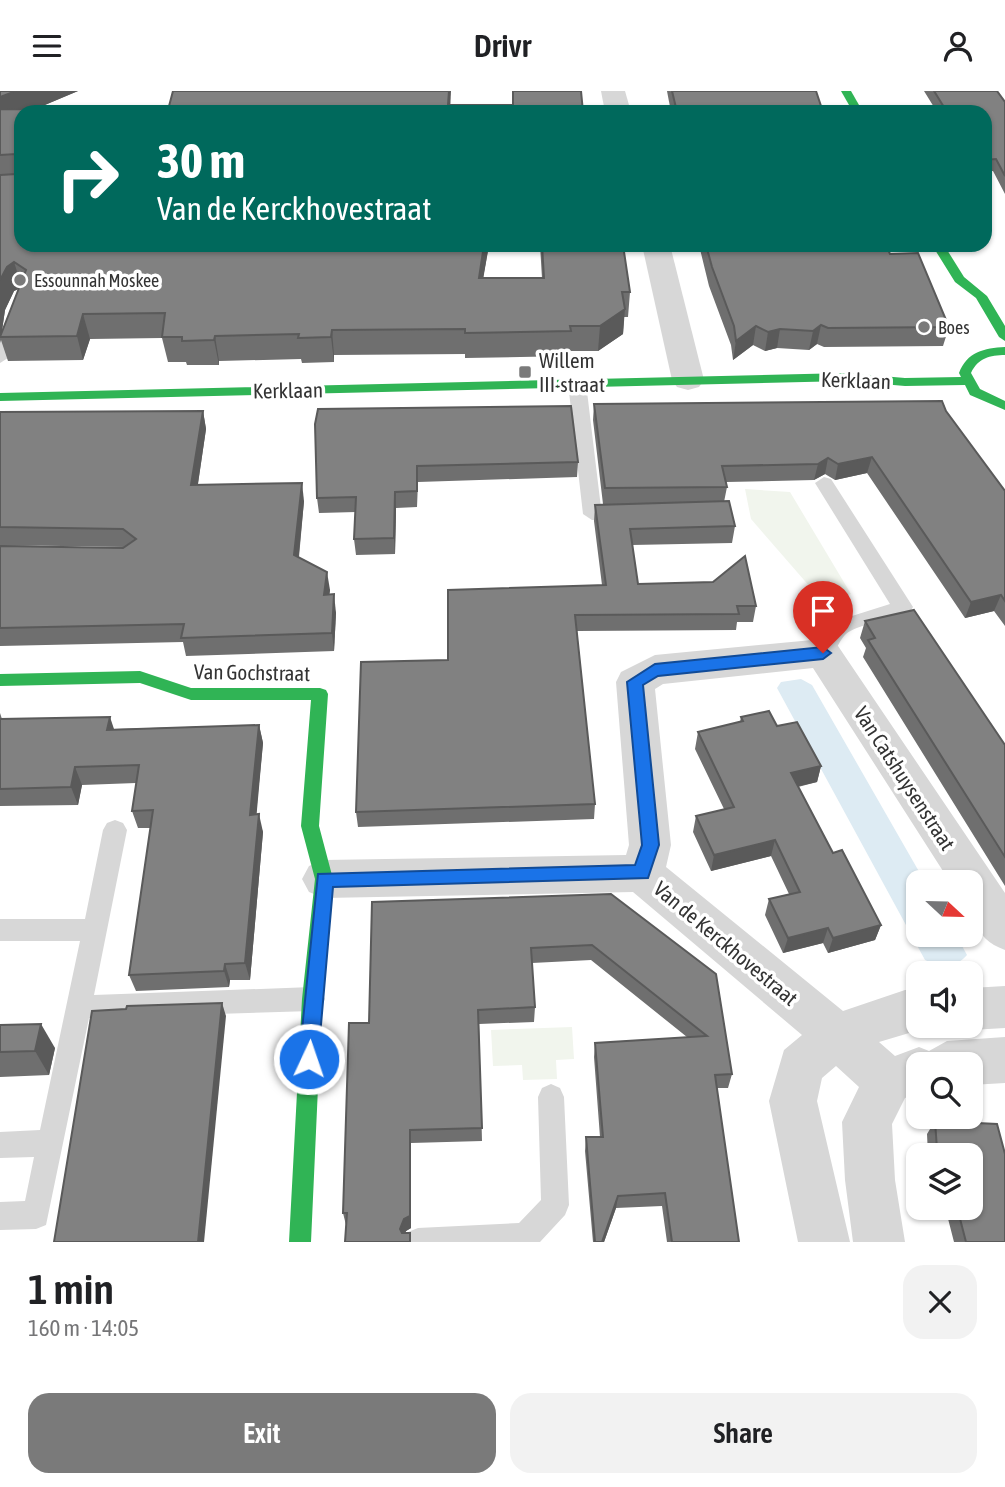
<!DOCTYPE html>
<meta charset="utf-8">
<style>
body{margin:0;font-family:"Asap Condensed",sans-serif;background:#f2f2f2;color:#202124;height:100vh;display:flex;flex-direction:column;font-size:26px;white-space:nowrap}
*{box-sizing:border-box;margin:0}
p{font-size:23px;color:#757577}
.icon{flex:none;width:38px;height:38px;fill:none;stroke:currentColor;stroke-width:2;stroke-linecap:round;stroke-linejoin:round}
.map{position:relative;height:1151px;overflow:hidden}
.drawer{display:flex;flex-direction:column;background:#fff;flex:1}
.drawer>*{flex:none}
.guide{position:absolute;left:14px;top:14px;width:978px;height:147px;border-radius:21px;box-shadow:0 2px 5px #0004;background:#00695c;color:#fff;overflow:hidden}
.needle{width:46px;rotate:112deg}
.tools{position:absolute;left:906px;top:779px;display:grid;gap:14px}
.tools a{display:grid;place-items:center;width:77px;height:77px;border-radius:14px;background:#fff;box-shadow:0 2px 5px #0004;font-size:35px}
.pin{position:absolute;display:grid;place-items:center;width:60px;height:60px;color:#fff;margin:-72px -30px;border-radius:50% 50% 50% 0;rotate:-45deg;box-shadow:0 0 7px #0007}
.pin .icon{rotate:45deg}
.me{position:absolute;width:77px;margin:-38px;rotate:3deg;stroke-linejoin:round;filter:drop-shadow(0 0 5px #0008)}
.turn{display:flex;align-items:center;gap:24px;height:147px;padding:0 28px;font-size:32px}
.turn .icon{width:91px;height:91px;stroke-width:2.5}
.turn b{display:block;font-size:49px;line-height:60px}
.round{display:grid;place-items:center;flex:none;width:74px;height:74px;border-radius:21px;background:#f2f2f2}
.summary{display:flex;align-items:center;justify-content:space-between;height:119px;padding:0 28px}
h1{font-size:42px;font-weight:600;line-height:52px}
.primary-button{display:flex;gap:14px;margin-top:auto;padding:14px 28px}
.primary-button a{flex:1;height:80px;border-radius:21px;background:#7a7a7a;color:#fff;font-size:28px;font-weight:600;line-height:80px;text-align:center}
.primary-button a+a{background:#f2f2f2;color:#202124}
header{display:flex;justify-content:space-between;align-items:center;height:91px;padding:0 28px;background:#fff;font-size:32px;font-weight:600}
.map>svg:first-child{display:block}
.green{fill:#f1f5ed}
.water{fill:#ddebf3}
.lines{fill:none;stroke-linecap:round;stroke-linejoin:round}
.lane{fill:#d7d7d7;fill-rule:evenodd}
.street{fill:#d7d7d7;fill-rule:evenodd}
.fast{fill:#30b455;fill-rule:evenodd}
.wall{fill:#6f6f6f;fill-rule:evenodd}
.shaded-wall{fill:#5a5a5a}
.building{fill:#818181;stroke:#5a5a5a;stroke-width:2}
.route{fill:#1a73e8;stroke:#114b97;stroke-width:2}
.poi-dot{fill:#7a7a7a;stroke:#fff;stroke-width:2.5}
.labels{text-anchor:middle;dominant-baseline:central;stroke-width:7;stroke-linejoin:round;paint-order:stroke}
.far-poi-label{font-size:18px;fill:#333;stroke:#fff;text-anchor:start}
.poi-label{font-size:21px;fill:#333;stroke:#fff;text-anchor:start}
.street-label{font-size:21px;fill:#333;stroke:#fff}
</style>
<header><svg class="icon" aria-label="menu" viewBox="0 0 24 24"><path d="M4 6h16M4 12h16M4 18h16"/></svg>Drivr<svg class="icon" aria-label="person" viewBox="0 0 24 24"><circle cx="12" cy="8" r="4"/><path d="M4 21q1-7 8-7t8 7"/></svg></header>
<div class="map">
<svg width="1005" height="1151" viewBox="0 0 1005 1151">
<rect width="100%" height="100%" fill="#fff"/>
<g class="green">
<polygon points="745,398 790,401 851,503 824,512 751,428"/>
<polygon points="572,936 574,968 556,969 557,988 523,989 522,974 493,975 491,939"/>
</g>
<path class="water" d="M 801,588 L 812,594 L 925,791 L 919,791 L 919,844 L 956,844 L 967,864 C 956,877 940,877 925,869 L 777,597 L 781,591 Z"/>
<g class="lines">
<g class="lane">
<polygon points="12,228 20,233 8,267 0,272 0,243 6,230"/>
<polygon points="577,287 586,292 601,417 628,418 630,423 628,428 592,429 583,423 568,292"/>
<path d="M 824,386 L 831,388 L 913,516 L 910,521 C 896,526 856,534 846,543 C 835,553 835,574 816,568 L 813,562 L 833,531 L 890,513 L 815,392 Z"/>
<polygon points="115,729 123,732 127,739 94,904 312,896 321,900 325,908 321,916 312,920 89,927 46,1134 36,1138 0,1139 0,1111 25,1110 34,1066 0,1067 0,1041 40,1039 80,850 0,850 0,828 85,828 103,739 107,732"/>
<polygon points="551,993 560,997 564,1006 569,1114 565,1124 540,1151 404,1151 408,1141 418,1137 519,1132 541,1109 538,1006 542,997"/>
</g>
<g class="street">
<polygon points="601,0 625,0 631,21 605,21"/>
<polygon points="642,154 670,154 704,289 699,296 688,299 677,296 672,289"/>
<path d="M 823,548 L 836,552 L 1005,802 L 1005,859 C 972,847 971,822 971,791 L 950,791 L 813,577 L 663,593 L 655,598 L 671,754 L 666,776 L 843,920 L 905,899 L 919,899 L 919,934 L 936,934 L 879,951 L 895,965 L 919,956 L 929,960 L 947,950 L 1005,946 L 1005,992 L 971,994 L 971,973 L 919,973 L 919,1002 L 905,1007 L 892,1033 L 895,1089 L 905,1151 L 853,1151 L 845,1089 L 842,1031 L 859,996 L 836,975 L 822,987 L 817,1010 L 850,1151 L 798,1151 L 769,1010 L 784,959 L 802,944 L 633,801 L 324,807 L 309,801 L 302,788 L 309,775 L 324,769 L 626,764 L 629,754 L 616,591 L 621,581 L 655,564 Z"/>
<polygon points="1005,895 1005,937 971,939 958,934 971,934 971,897"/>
</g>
<g class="fast">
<polygon points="841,0 851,0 863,21 853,21"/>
<polygon points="932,154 944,154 964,186 987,205 1005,235 1005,250 999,246 976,207 955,191"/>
<path d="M 1005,256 L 1005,264 C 990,264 978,267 971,282 L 980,298 L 1005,310 L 1005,319 L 970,304 L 965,294 L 905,295 L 847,290 L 0,310 L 0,302 L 847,282 L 905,287 L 961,286 L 959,282 C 967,261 984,257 1005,256 Z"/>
<polygon points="140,580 191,597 320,597 326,599 328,603 319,735 333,788 322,908 311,1151 289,1151 302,908 315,788 301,735 311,609 191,609 140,592 0,595 0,583"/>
</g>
</g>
<g class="wall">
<path d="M 0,0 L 78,0 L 35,18 L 168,19 L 450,14 L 583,21 L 21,21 L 489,154 L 483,187 L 542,187 L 540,154 L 623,154 L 630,201 L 628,226 L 624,226 L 623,243 L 598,260 L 570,260 L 570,265 L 465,267 L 465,263 L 334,264 L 334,271 L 302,272 L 301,268 L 219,270 L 219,274 L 187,274 L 186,271 L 168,271 L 162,247 L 90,248 L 83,269 L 8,270 L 1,249 L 0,252 ZM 19,198 L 2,240 L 5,219 L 14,200 Z"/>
<polygon points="667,0 816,0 823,21 671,21"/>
<polygon points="924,0 997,0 1005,11 1005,103 993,80 985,81 985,21 937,21"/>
<polygon points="699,154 886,154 890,163 949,236 943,255 824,256 817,253 809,259 777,257 765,260 753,254 733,269 731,254 709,195"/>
<polygon points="594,313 946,320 1005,400 1005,535 994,520 965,527 867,382 835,389 825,383 814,389 726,391 727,396 724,411 735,435 732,452 632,454 638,493 756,515 753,531 737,531 736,539 577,540 595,713 594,728 358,736 356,721 448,569 602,494 594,430 595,414 644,413 603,413 593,329"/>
<path d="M 203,320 L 206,338 L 198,393 L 304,410 L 299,466 L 330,499 L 329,504 L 336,522 L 334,560 L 186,565 L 183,551 L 0,555 L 0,321 ZM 0,454 L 124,456 L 123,457 Z"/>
<polygon points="315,333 578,371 577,386 418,391 417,416 396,417 395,463 356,464 354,448 356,421 319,422 317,407"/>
<polygon points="865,530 1005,654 1005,795 863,566 866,557 860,547"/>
<polygon points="0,622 2,628 114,638 259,634 263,652 256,723 263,741 250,889 230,889 229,896 136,900 129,884 151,737 138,737 132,720 136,692 82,694 78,714 0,715"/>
<polygon points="741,626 777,635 821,675 817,691 798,696 833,762 881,834 875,849 828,862 823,852 783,862 765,824 769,808 789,803 771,765 711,780 693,741 696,725 724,718 695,658 698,641 740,631"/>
<polygon points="611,803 732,983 728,997 717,997 739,1151 667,1151 662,1115 616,1117 604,1151 593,1151 585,1060 586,1046 600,1046 594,966 595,952 687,946 591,869 532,872 535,916 534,931 479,933 482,1050 411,1052 411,1137 406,1140 405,1142 346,1134 343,1122 369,932"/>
<polygon points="0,934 55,957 49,984 0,986"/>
<polygon points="935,1030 997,1033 1005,1063 1005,1151 954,1151 945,1116 971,1116 971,1064 928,1064 927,1043"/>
</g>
<g class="shaded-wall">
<polygon points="16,0 78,0 0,33 0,6"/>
<polygon points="449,0 451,0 450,21 448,21"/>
<polygon points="484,154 489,154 479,212 479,187"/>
<polygon points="14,171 22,196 14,200 5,219 1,246 0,246 0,189 7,176"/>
<polygon points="625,218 623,243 598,260 600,235"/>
<polygon points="83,223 90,248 83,269 77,245"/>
<polygon points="821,234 817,253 809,259 813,240"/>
<polygon points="756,235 753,254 733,269 736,250"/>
<polygon points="780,238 777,257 765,260 768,241"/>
<polygon points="332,239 334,264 334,271 331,246"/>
<polygon points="215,245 219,270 219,274 214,249"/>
<polygon points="203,320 206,338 195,412 191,394"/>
<polygon points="872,366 867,382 835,389 838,373"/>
<polygon points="828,367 825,383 814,389 818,373"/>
<polygon points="302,392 304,410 297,482 294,464"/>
<polygon points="395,401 396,417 395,463 394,447"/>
<polygon points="327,481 330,499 327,522 324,504"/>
<polygon points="334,503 336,522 334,560 332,542"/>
<polygon points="1001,504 994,520 965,527 971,511"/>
<polygon points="110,626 116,644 107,639"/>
<polygon points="259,634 263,652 255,741 250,724"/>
<polygon points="821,675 817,691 786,698 791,682"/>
<polygon points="75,676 82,694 78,714 71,696"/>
<polygon points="259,723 263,741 250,889 245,872"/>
<polygon points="775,749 771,765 711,780 714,764"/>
<polygon points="881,834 875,849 828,862 833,847"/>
<polygon points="828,837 823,852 783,862 788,847"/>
<polygon points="225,873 230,889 229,896 224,880"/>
<polygon points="222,912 226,925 204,1151 198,1151"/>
<polygon points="41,933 55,957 49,984 35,960"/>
<polygon points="410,1039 411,1052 411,1137 406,1140 402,1150 400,1138"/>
<polygon points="618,1105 616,1117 604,1151 602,1151"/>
</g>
<g class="building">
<polygon points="0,0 16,0 0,6"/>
<polygon points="173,0 449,0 448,14 513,14 513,0 581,0 583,21 21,21 21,154 484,154 479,187 544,187 542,154 623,154 630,201 622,201 625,218 600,235 570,235 571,240 465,242 465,238 332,239 331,246 298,247 299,243 215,245 214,249 182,250 182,246 162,246 165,222 83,223 77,245 0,246 26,179 14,171 7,176 0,189 0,84 16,83 16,63 0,64 0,18 168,19"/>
<polygon points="672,0 816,0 823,21 677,21"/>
<polygon points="934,0 997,0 1005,11 1005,85 996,68 985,69 985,21 947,21"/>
<polygon points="706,154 886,154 890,163 918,162 949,236 828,237 821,234 813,240 780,238 768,241 756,235 736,250 734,235 712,176"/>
<polygon points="942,310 946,320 1005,400 1005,510 1001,504 971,511 872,366 838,373 828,367 818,373 722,375 727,396 605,397 594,313"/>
<polygon points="571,315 578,371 417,375 417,400 395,401 394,447 354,448 356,406 317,407 315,333 318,318"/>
<polygon points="203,320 191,394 302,392 294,464 327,481 324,504 334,503 332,542 181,547 184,533 0,537 0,455 123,457 136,448 123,438 0,436 0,321"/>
<polygon points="729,410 735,435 630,438 638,493 713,491 745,465 756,515 737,515 739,523 575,524 595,713 356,721 361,571 448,569 448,499 606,494 595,414"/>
<polygon points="914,519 1005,654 1005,766 868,549 875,547 865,530"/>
<polygon points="769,620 777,635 797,631 821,675 791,682 833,762 842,759 881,834 833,847 828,837 788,847 769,808 800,801 775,749 714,764 696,725 734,716 698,641 743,630 741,626"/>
<polygon points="110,626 107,639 259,634 250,724 259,723 245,872 225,873 224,880 129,884 153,719 132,720 139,674 75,676 71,696 0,698 0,628"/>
<polygon points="611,803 716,883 732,983 715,984 739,1151 672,1151 665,1102 618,1105 602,1151 595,1151 586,1046 603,1046 595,952 707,945 592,854 531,857 535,916 478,919 482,1037 410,1039 410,1125 404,1128 400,1138 402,1142 410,1142 410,1151 345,1151 347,1122 343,1122 349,932 369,932 372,811"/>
<polygon points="222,912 198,1151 54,1151 92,920 126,918 127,915"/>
<polygon points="41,933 35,960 0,961 0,934"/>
<polygon points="935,1030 997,1033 1005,1063 1005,1151 966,1151 957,1116 971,1116 971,1064 944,1064 942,1059 937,1058"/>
</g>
<polygon class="route" points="823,556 831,562 823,568 658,585 643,594 659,754 648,787 333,796 318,968 316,974 309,977 302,974 299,968 318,783 635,774 642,754 627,591 655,573"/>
<g class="poi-dot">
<circle cx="20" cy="189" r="7"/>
<circle cx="924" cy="236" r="7"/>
<rect x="518" y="274" width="14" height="14" rx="3.5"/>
</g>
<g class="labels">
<g class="far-poi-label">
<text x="34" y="189">Essounnah Moskee</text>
<text x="938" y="236">Boes</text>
</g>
<g class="poi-label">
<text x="539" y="269">Willem<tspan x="539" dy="24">III-straat</tspan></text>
</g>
<g class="street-label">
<text transform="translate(856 289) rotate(2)">Kerklaan</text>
<text transform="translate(288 299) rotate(-1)">Kerklaan</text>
<text transform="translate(252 581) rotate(1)">Van Gochstraat</text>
<text transform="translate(905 687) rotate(57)">Van Catshuysenstraat</text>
<text transform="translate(726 852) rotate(40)">Van de Kerckhovestraat</text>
</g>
</g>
</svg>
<div class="tools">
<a><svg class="needle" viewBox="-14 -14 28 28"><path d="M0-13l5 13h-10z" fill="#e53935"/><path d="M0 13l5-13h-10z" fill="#757577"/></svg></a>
<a><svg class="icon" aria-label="sound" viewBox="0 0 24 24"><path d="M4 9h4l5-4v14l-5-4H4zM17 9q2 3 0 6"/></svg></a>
<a><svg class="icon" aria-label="search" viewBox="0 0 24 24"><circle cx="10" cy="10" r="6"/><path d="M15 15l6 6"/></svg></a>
<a><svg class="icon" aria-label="layers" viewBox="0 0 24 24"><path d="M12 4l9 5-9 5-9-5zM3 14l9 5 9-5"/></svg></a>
</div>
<div class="pin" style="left:823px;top:562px;background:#d93025"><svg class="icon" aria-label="arrive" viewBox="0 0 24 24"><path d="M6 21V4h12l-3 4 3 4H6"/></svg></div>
<svg class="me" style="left:309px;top:968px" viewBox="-20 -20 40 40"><circle r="17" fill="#1a73e8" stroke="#fff" stroke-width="3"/><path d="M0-11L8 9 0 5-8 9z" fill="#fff"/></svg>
<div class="guide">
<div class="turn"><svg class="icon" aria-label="right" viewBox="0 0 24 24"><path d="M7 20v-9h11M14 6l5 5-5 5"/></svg><div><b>30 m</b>Van de Kerckhovestraat</div></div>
</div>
</div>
<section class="drawer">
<div class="summary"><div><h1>1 min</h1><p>160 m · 14:05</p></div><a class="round"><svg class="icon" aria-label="close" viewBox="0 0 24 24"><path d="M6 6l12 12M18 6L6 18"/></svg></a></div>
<div class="primary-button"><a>Exit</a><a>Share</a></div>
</section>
